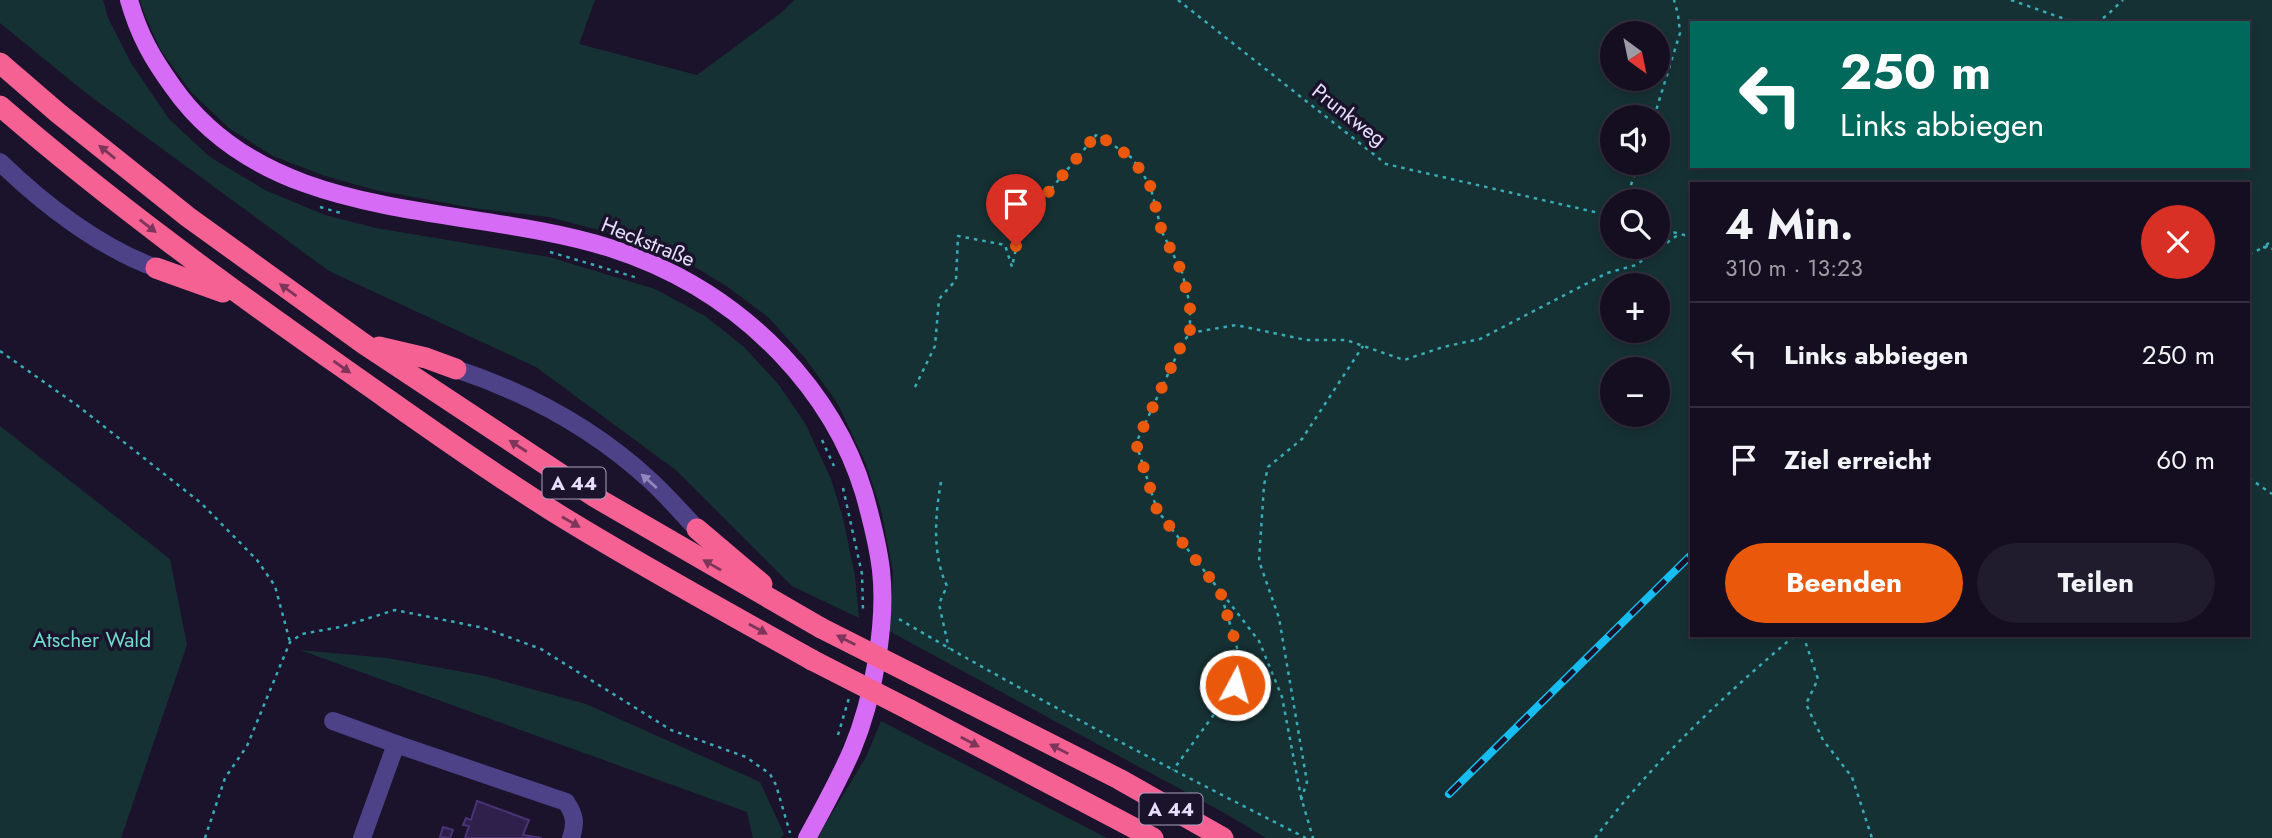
<!DOCTYPE html>
<html lang="de">
<meta charset="utf-8">
<style>
body{margin:0;font-family:Jost,sans-serif;background:#211c2d;color:#f1f3f6;height:100vh;display:flex;flex-direction:column;font-size:26px;white-space:nowrap}
*{box-sizing:border-box;margin:0}
p{font-size:23px;color:#9d9ca5}
.icon{flex:none;width:38px;height:38px;fill:none;stroke:currentColor;stroke-width:2;stroke-linecap:round;stroke-linejoin:round}
.map{position:relative;flex:1;overflow:hidden}
.details{position:absolute;left:1690px;top:182px;width:560px;height:455px;display:flex;flex-direction:column;background:#140e20;border-radius:0px;box-shadow:0 4px 10px #0003,0 0 0 2px #332e3e}
.details>*{flex:none}
.banner{position:absolute;left:1690px;top:21px;width:560px;height:147px;border-radius:0px;box-shadow:0 4px 10px #0003,0 0 0 2px #332e3e;background:#00695c;color:#fff;overflow:hidden}
.needle{width:46px;rotate:147deg}
.buttons{position:absolute;left:1600px;top:21px;display:grid;gap:14px}
.buttons a{display:grid;place-items:center;width:70px;height:70px;border-radius:50%;background:#140e20;box-shadow:0 4px 10px #0003,0 0 0 2px #332e3e;font-size:35px}
.pin{position:absolute;display:grid;place-items:center;width:60px;height:60px;color:#fff;margin:-72px -30px;border-radius:50% 50% 50% 0;rotate:-45deg;box-shadow:0 0 7px #0007}
.pin .icon{rotate:45deg}
.me{position:absolute;width:77px;margin:-38px;rotate:6deg;stroke-linejoin:round;filter:drop-shadow(0 0 5px #0008)}
.turn{display:flex;align-items:center;gap:24px;height:147px;padding:0 35px;font-size:32px}
.turn .icon{width:91px;height:91px;stroke-width:2.5}
.turn b{display:block;font-size:49px;line-height:60px}
.round{display:grid;place-items:center;flex:none;width:74px;height:74px;border-radius:37px;background:#211c2d}
.overview{display:flex;align-items:center;justify-content:space-between;height:119px;padding:0 35px}
h1{font-size:42px;font-weight:700;line-height:52px}
.button{display:flex;gap:14px;margin-top:auto;padding:14px 35px}
.button a{flex:1;height:80px;border-radius:42px;background:#ea580c;color:#fff;font-size:28px;font-weight:700;line-height:80px;text-align:center}
.button a+a{background:#211c2d;color:#f1f3f6}
ul{padding:0;list-style:none}
li{display:flex;align-items:center;gap:21px;height:105px;padding:0 35px;border-top:2px solid #332e3e}
li div{flex:1}
li b{display:block;font-size:26px}
li em{font-style:normal}
.map>svg:first-child{display:block}
.green{fill:#163134;fill-rule:evenodd}
.building{fill:#2e204a;stroke:#493375;stroke-width:2}
.lines{fill:none;stroke-linecap:round;stroke-linejoin:round}
.path{stroke:#39adb7;stroke-width:2.5;stroke-dasharray:3.5 5;stroke-linecap:butt}
.minor{stroke:#4d4187;stroke-width:18}
.major{stroke:#d66cf6;stroke-width:18}
.highway{stroke:#f66194;stroke-width:21}
.rail-casing{stroke:#16bdf1;stroke-width:8}
.rail{stroke:#1a132b;stroke-width:5;stroke-dasharray:16;stroke-linecap:butt}
.highway-bridge{stroke:#f66194;stroke-width:21}
.oneway{fill:#7d365a}
.oneway2{fill:#9288bc}
.route{stroke:#ea580c;stroke-width:12;stroke-dasharray:0 21.6}
.labels{text-anchor:middle;dominant-baseline:central;stroke-width:7;stroke-linejoin:round;paint-order:stroke}
.shield{fill:#1a132b;stroke:#a9a1be;stroke-width:2}
.shield-label{font-size:19px;font-weight:bold;fill:#e6defd}
.street-label{font-size:21px;fill:#e6defd;stroke:#1a132b}
.park-label{font-size:21px;fill:#6ddbce;stroke:#1a132b}
</style>
<div class="map">
<svg width="2272" height="838" viewBox="0 0 2272 838">
<rect width="100%" height="100%" fill="#1a132b"/>
<g class="green">
<polygon points="0,0 103,0 108,18 131,63 169,119 210,157 265,190 325,215 376,228 549,257 655,289 705,316 743,346 779,385 806,425 831,479 843,518 855,576 859,618 792,586 677,471 536,367 329,271 86,93 0,23"/>
<path d="M 140,0 L 595,0 L 579,44 L 697,75 L 781,13 L 794,0 L 2272,0 L 2272,838 L 1266,838 L 1226,814 L 889,631 L 893,572 L 881,510 L 866,464 L 838,404 L 805,358 L 768,317 L 725,285 L 670,252 L 610,233 L 549,217 L 473,208 L 375,190 L 325,176 L 273,156 L 229,128 L 191,92 L 160,49 L 144,13 ZM 1692,23 L 2249,23 L 2249,166 L 1692,166 ZM 1612,33 L 1657,33 L 1657,79 L 1612,79 ZM 1612,117 L 1657,117 L 1657,163 L 1612,163 ZM 1692,184 L 2249,184 L 2249,635 L 1692,635 ZM 1612,201 L 1657,201 L 1657,247 L 1612,247 ZM 1612,285 L 1657,285 L 1657,331 L 1612,331 ZM 1612,369 L 1657,369 L 1657,415 L 1612,415 Z"/>
<polygon points="0,426 170,559 187,645 121,838 0,838"/>
<polygon points="300,650 387,658 485,676 586,704 760,782 784,834 781,838 753,838 747,812"/>
<polygon points="881,721 1107,838 817,838 866,757"/>
</g>
<g class="building">
<polygon points="477,801 529,820 523,835 542,838 465,838 469,826 463,825 466,818 471,820"/>
<polygon points="443,827 453,830 450,838 440,837"/>
</g>
<g class="lines">
<g class="path">
<polyline points="1178,0 1386,164 1612,216"/>
<polyline points="2011,0 2076,23"/>
<polyline points="2096,23 2106,16 2123,0"/>
<polyline points="1654,117 1680,33 1678,14 1674,0"/>
<polyline points="1625,201 1639,163"/>
<polyline points="320,207 344,214"/>
<polyline points="1657,228 1692,237"/>
<polyline points="2266,245 2272,241"/>
<polyline points="2263,247 2272,249"/>
<polyline points="550,252 638,278"/>
<polyline points="2249,254 2272,244"/>
<polyline points="1190,333 1236,325 1306,340 1346,340 1404,360 1443,347 1480,339 1607,273 1636,265 1679,234"/>
<polyline points="0,351 78,406 201,503 257,560 275,586 290,642"/>
<polyline points="915,387 935,346 939,299 956,280 958,236 1005,245 1012,267 1021,225 1097,134 1132,158 1150,185 1162,232 1182,272 1190,305 1190,333 1182,344 1136,443 1157,510 1220,591 1238,651 1235,686 1173,770"/>
<polyline points="822,440 834,466"/>
<polyline points="2249,478 2272,494"/>
<path d="M 941,482 C 935,515 932,555 947,586 L 939,604 L 949,649"/>
<polyline points="843,488 862,574 863,609"/>
<polyline points="1222,593 1259,641 1282,697 1301,797 1313,838"/>
<path d="M 899,619 C 1031,697 1169,768 1306,838"/>
<polyline points="1803,635 1818,679 1806,704 1823,740 1852,777 1872,838"/>
<polyline points="838,735 849,698"/>
<polyline points="1301,800 1307,782 1279,618 1259,561 1264,485 1268,467 1302,439 1363,346"/>
<polyline points="205,838 225,778 247,746 290,642 302,634 340,627 395,610 484,628 541,649 671,730 746,757 770,774 776,785 790,833"/>
<path d="M 1595,838 C 1653,762 1721,698 1793,637 L 1800,635"/>
</g>
<g class="minor">
<path d="M 0,162 C 43,204 99,247 156,268"/>
<path d="M 456,369 C 528,393 596,430 652,482 C 668,497 682,513 697,529"/>
<polyline points="333,721 396,744"/>
<path d="M 362,838 L 396,744 L 566,802 C 575,815 576,823 571,838"/>
</g>
<path class="major" d="M 129,0 C 139,35 152,58 173,87 C 271,227 465,202 610,248 C 676,269 733,304 781,354 C 819,394 848,440 864,493 C 871,518 878,545 881,570 C 887,624 873,700 852,750 C 839,780 823,809 807,838"/>
<g class="highway">
<polyline points="0,63 58,113 188,217 364,344 595,497 821,628"/>
<path d="M 0,106 C 111,202 229,288 349,372 C 416,419 482,467 551,510 C 636,563 725,611 812,660"/>
<polyline points="156,268 223,292"/>
<polyline points="379,347 426,358 456,369"/>
<polyline points="697,529 762,584"/>
<polyline points="914,675 1119,779 1223,838"/>
<polyline points="910,710 1153,838"/>
</g>
<g class="rail-casing">
<polyline id="rail" points="1449,794 1692,554"/>
</g>
<use href="#rail" class="rail"/>
<g class="highway-bridge">
<polyline points="821,628 914,675"/>
<polyline points="812,660 910,710"/>
</g>
</g>
<defs><path id="oneway-solid" d="M-6-.8H1V-3.2L6.5 0L1 3.2V.8H-6Z" transform="scale(1.75)"/></defs>
<g class="oneway">
<use href="#oneway-solid" transform="translate(107 152) rotate(-141)"/>
<use href="#oneway-solid" transform="translate(148 226) rotate(38)"/>
<use href="#oneway-solid" transform="translate(288 290) rotate(-144)"/>
<use href="#oneway-solid" transform="translate(342 367) rotate(35)"/>
<use href="#oneway-solid" transform="translate(518 446) rotate(-147)"/>
<use href="#oneway-solid" transform="translate(571 522) rotate(30)"/>
<use href="#oneway-solid" transform="translate(712 565) rotate(-150)"/>
<use href="#oneway-solid" transform="translate(758 629) rotate(29)"/>
<use href="#oneway-solid" transform="translate(846 640) rotate(-153)"/>
<use href="#oneway-solid" transform="translate(970 742) rotate(28)"/>
<use href="#oneway-solid" transform="translate(1059 749) rotate(-153)"/>
</g>
<use class="oneway2" href="#oneway-solid" transform="translate(649 481) rotate(-138)"/>
<g class="lines">
<polyline class="route" points="1016,246 1021,225 1097,134 1132,158 1150,185 1162,232 1182,272 1190,305 1190,333 1182,344 1136,443 1157,510 1220,591 1238,651 1235,685"/>
</g>
<g class="labels">
<g class="shield">
<rect x="542.5" y="467.5" width="63" height="31" rx="5"/>
<rect x="1139.5" y="793.5" width="63" height="31" rx="5"/>
</g>
<g class="shield-label">
<text x="574" y="483">A 44</text>
<text x="1171" y="809">A 44</text>
</g>
<g class="street-label">
<text transform="translate(1349 115) rotate(38)">Prunkweg</text>
<text transform="translate(648 242) rotate(22)">Heckstraße</text>
</g>
<g class="park-label">
<text x="92" y="640">Atscher Wald</text>
</g>
</g>
</svg>
<div class="buttons">
<a><svg class="needle" viewBox="-14 -14 28 28"><path d="M0-13l5 13h-10z" fill="#e53935"/><path d="M0 13l5-13h-10z" fill="#9d9ca5"/></svg></a>
<a><svg class="icon" aria-label="sound" viewBox="0 0 24 24"><path d="M4 9h4l5-4v14l-5-4H4zM17 9q2 3 0 6"/></svg></a>
<a><svg class="icon" aria-label="search" viewBox="0 0 24 24"><circle cx="10" cy="10" r="6"/><path d="M15 15l6 6"/></svg></a>
<a>+</a>
<a>−</a>
</div>
<div class="pin" style="left:1016px;top:246px;background:#d93025"><svg class="icon" aria-label="arrive" viewBox="0 0 24 24"><path d="M6 21V4h12l-3 4 3 4H6"/></svg></div>
<svg class="me" style="left:1235px;top:685px" viewBox="-20 -20 40 40"><circle r="17" fill="#ea580c" stroke="#fff" stroke-width="3"/><path d="M0-11L8 9 0 5-8 9z" fill="#fff"/></svg>
<div class="banner">
<div class="turn"><svg class="icon" aria-label="left" viewBox="0 0 24 24"><path d="M17 20v-9H6M10 6l-5 5 5 5"/></svg><div><b>250 m</b>Links abbiegen</div></div>
</div>
<section class="details">
<div class="overview"><div><h1>4 Min.</h1><p>310 m · 13:23</p></div><a class="round" style="background:#d93025;color:#fff"><svg class="icon" aria-label="close" viewBox="0 0 24 24"><path d="M6 6l12 12M18 6L6 18"/></svg></a></div>
<ul>
<li><svg class="icon" aria-label="left" viewBox="0 0 24 24"><path d="M17 20v-9H6M10 6l-5 5 5 5"/></svg><div><b>Links abbiegen</b></div><em>250 m</em></li>
<li><svg class="icon" aria-label="arrive" viewBox="0 0 24 24"><path d="M6 21V4h12l-3 4 3 4H6"/></svg><div><b>Ziel erreicht</b></div><em>60 m</em></li>
</ul>
<div class="button"><a>Beenden</a><a>Teilen</a></div>
</section>
</div>
